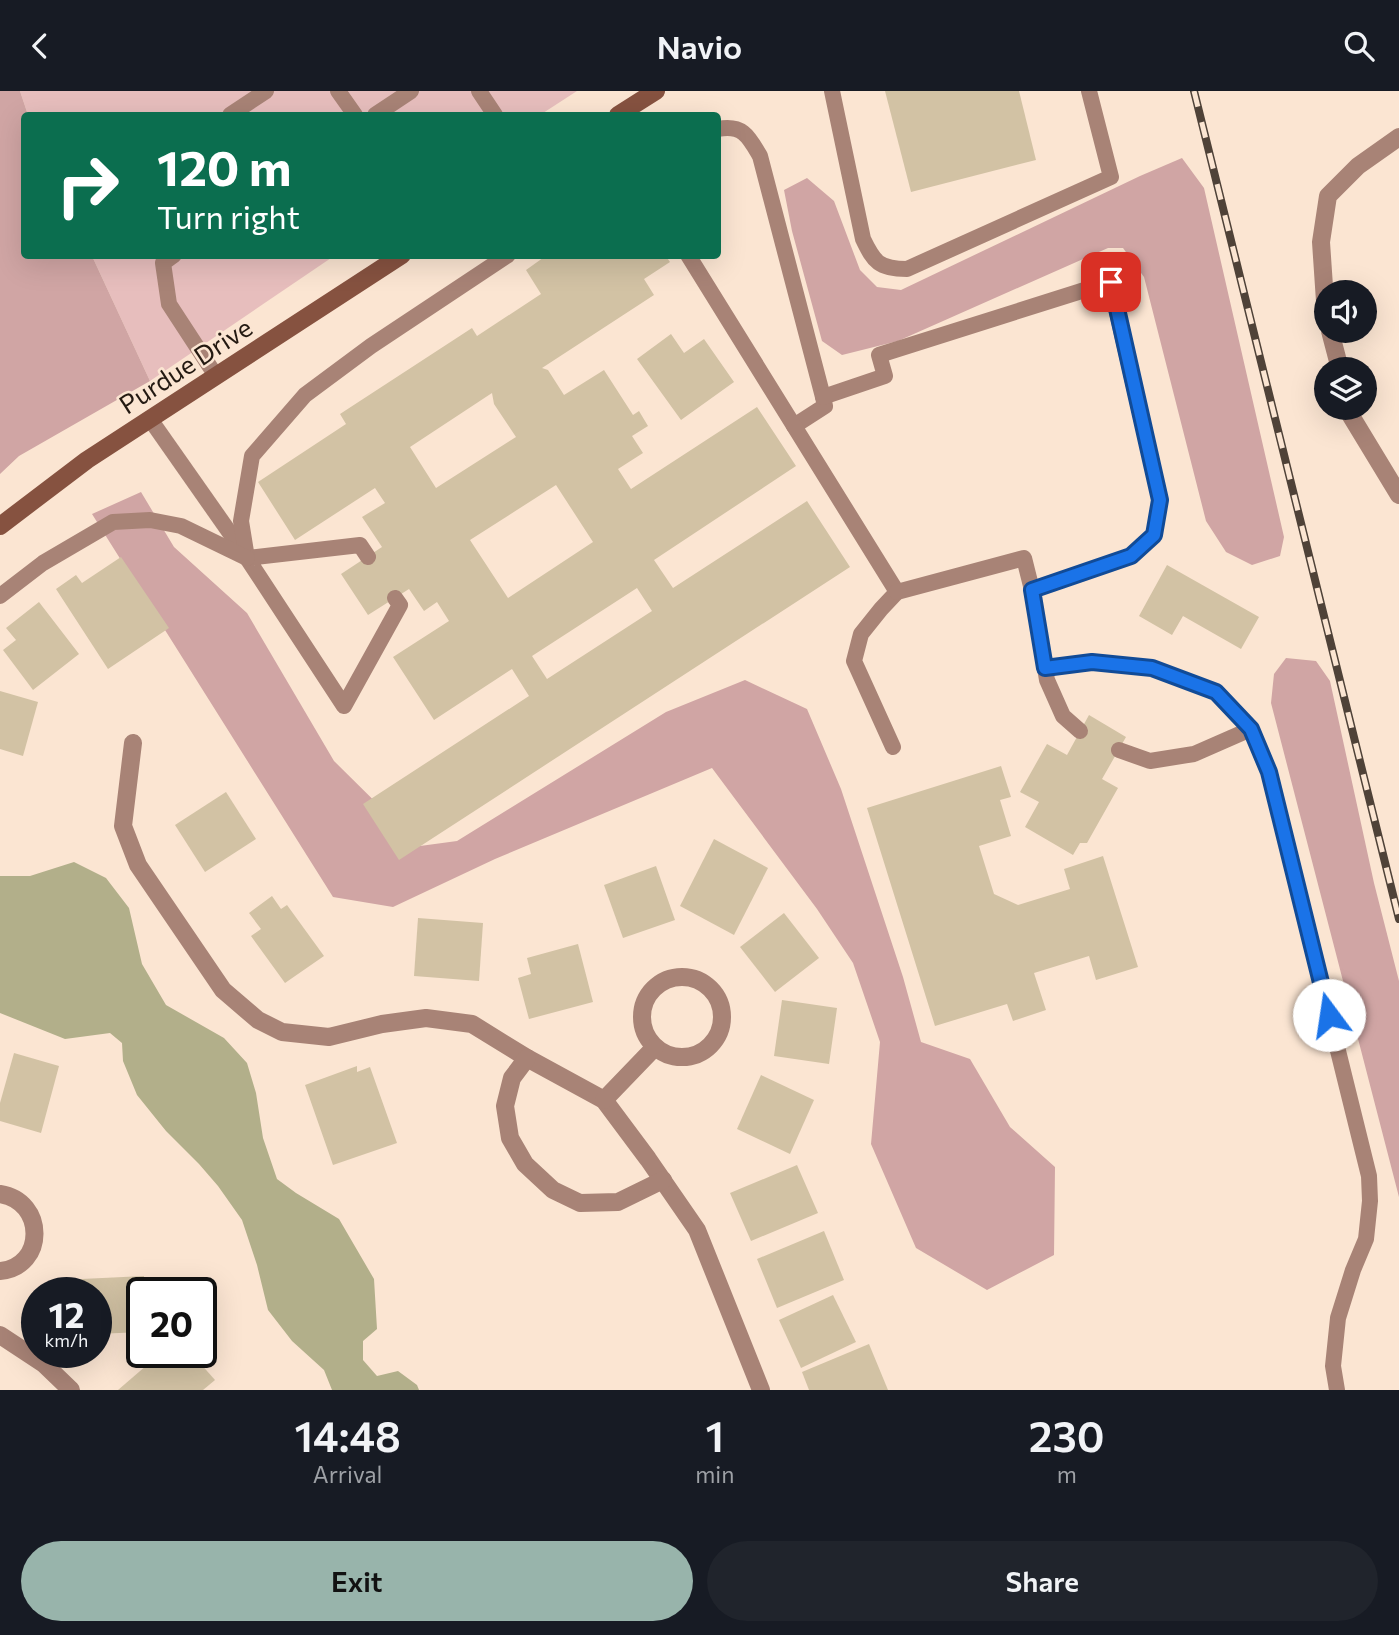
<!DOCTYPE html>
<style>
body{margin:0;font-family:Commissioner,sans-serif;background:#20242c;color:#f1f3f6;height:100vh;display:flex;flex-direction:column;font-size:26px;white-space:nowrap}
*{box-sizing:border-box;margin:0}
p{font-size:23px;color:#9ea1a6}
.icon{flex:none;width:38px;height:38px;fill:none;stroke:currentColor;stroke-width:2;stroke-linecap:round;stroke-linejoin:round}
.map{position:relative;height:1299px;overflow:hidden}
.drawer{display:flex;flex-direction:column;background:#171b24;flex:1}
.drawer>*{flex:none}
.banner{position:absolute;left:21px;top:21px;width:700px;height:147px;border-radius:7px;box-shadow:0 7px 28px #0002;background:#0b6e4f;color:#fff;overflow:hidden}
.tools{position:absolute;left:1314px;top:189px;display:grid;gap:14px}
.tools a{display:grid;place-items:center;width:63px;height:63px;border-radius:50%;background:#171b24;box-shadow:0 7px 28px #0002;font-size:35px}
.speed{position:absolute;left:21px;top:1186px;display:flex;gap:14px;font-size:35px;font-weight:700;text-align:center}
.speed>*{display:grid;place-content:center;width:91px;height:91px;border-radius:50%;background:#171b24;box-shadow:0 7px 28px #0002;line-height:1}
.speed small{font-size:18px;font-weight:400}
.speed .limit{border:4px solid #111;border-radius:10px;background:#fff;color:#111}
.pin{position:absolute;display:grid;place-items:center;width:60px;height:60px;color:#fff;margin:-30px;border-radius:14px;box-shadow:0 4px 10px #0006}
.me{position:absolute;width:77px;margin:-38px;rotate:346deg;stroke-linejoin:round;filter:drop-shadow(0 0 5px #0008)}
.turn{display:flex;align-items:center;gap:24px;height:147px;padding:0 21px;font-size:32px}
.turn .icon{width:91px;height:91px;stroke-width:2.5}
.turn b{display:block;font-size:49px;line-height:60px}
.eta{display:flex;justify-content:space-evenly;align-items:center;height:119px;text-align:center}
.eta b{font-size:42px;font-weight:600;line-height:49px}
.cta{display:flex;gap:14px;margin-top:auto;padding:14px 21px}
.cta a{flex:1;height:80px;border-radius:42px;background:#98b4ab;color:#111;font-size:28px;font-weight:600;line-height:80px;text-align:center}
.cta a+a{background:#20242c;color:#f1f3f6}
header{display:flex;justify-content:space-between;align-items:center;height:91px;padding:0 21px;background:#171b24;font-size:32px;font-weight:600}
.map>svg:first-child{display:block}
.green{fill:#e7bebd}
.forest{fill:#d0a5a4}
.water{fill:#b2af8a}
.building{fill:#d2c2a4;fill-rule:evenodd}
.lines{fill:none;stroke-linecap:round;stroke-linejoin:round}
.lane{stroke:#a88376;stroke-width:16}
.street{stroke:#a88376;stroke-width:18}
.secondary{stroke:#865240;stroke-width:18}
.rail-casing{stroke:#4f4238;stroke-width:8}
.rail{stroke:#fbe5d2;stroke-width:5;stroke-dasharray:16;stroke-linecap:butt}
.route-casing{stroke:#114b97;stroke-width:18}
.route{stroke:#1a73e8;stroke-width:12}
.labels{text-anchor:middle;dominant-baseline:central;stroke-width:5;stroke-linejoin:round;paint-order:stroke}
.street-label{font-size:26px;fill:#231911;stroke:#fbe5d2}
</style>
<header><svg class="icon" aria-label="back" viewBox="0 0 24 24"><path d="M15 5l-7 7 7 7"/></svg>Navio<svg class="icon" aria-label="search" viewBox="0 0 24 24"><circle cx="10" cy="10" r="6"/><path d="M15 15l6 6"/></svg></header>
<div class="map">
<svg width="1399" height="1299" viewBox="0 0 1399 1299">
<rect width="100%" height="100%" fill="#fbe5d2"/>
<g class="green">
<polygon points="20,0 577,0 540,24 28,24"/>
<polygon points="92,165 334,165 150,290"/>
</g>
<g class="forest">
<polygon points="0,0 20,0 28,24 24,24 24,164 92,165 150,290 19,365 0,383"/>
<polygon points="1182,67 1204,97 1284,446 1280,465 1252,474 1226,461 1206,430 1144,186 1123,157 1108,157 898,250 842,264 822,250 792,140 784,99 807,87 834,110 860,179 877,196 901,199 1140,85"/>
<polygon points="141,401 174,456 247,522 334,670 420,755 457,750 666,621 745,589 807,618 841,698 903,886 921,951 970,968 1010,1036 1055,1076 1054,1164 987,1199 916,1157 871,1053 880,951 853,872 817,818 712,677 495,768 393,816 333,806 92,423"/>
<polygon points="1286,567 1316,570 1330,590 1374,792 1399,890 1399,1106 1271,612 1274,583"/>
</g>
<polygon class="water" points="74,771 106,787 129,817 142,873 166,914 224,947 247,972 256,1002 263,1047 277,1088 296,1102 339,1128 374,1188 377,1238 363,1250 363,1269 377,1285 398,1280 417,1294 419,1299 332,1299 324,1279 292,1250 268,1219 257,1174 242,1129 218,1095 199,1073 166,1040 137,1004 123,970 122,952 110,942 65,948 0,922 0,785 30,785"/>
<g class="building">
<polygon points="885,0 1019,0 1036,69 911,101"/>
<path d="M 547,164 L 665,164 L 670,171 L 644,188 L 654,204 L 542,277 L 548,279 L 564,304 L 604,279 L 633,324 L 639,320 L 648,335 L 632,345 L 643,362 L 618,378 L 631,398 L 757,316 L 796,375 L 654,469 L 673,497 L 807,410 L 850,476 L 399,769 L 363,713 L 529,605 L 512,578 L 434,629 L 393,566 L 449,530 L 437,511 L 424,520 L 409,498 L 368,524 L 341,483 L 382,456 L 362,426 L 385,412 L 375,397 L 295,449 L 258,391 L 346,333 L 340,323 L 472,237 L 477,245 L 541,203 L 526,179 ZM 492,302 L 494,313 L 516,346 L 436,397 L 410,356 ZM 556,394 L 593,451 L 508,507 L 470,449 ZM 637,497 L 652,520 L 547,588 L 532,565 Z"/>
<polygon points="671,243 684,262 704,248 734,291 681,329 637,268"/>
<polygon points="121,466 169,537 108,578 56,498 76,484 82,492"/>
<polygon points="1167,474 1259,526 1241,558 1183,525 1172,544 1139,525"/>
<polygon points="39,511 79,563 33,599 3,559 16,549 6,537"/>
<polygon points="0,600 38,611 23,665 0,658"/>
<polygon points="1089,624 1126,646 1102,688 1118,697 1087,752 1080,752 1073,764 1025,736 1039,711 1020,701 1047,653 1067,664"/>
<polygon points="1001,675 1011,706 1000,709 1011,745 979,755 994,803 1018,814 1070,798 1064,778 1103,765 1138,876 1096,889 1089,865 1034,882 1046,919 1013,930 1007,913 935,935 867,717"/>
<polygon points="226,701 256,748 205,781 175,734"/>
<polygon points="714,748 768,777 734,844 680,815"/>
<polygon points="656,775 675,829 623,847 604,794"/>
<polygon points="272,805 281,818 287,814 324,865 285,892 251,845 261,838 249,822"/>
<polygon points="784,822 819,867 775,901 740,856"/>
<polygon points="418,827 483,832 479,890 414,885"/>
<polygon points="578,853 593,911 529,928 518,887 531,883 527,867"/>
<polygon points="782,909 837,917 829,973 774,965"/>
<polygon points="14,962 59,975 41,1042 0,1030 0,1012"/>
<polygon points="357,975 357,981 370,976 397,1052 333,1074 305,994"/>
<polygon points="761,984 814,1009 790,1063 737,1038"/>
<polygon points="797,1074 818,1122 751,1150 730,1102"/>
<polygon points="824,1140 844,1189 777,1217 757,1168"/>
<polygon points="144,1185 145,1202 142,1202 142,1241 96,1243 96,1202 61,1202 61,1189"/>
<polygon points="833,1204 856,1251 801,1277 779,1229"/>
<polygon points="869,1253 888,1299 809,1299 802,1281"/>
<polygon points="161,1262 191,1262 215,1289 203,1299 118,1299"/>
</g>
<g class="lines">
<g class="lane">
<polyline points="338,0 355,24"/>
<polyline points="479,0 495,24"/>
<path d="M 832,0 L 863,148 C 874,171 879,178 907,178 L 1111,86 L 1089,0"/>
<polyline points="230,24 266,0"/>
<polyline points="375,24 411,0"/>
<path d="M 718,38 C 743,33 749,46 760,65 L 823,306 L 825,315 L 794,335"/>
<polyline points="174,164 163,172 169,213 216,285"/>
<polyline points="688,164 897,501 881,518 861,543 854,570 893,656"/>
<polyline points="823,306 885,285 879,264 1110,191 1160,409 1154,444 1131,465 1032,499 1024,467 897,501"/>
<polyline points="150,328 244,462"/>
<polyline points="368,466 360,454 247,467 344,615 400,514 395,507"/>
<polyline points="247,467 241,430 252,365 305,304 371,255 508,164"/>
<polyline points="1032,499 1047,589 1063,625 1080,640"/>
<polyline points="0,505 43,472 113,431 150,429 181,435 247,467"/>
<polyline points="1045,577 1092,571 1152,577 1216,601 1251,638 1269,681 1369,1085 1370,1110 1366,1148 1353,1179 1338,1227 1333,1275 1337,1299"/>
<polyline points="1119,659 1150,670 1194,663 1251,638"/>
</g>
<g class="street">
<polyline points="1326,225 1321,151 1328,105 1358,75 1399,46"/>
<polyline points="1330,240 1340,278"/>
<polyline points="1349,317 1351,325 1399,404"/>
<polyline points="133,652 123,735 138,774 223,899 258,929 282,941 329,946 382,933 426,927 472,933 527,967 604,1009 648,1068 697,1139 761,1299"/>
<circle cx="682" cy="926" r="40"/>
<polyline points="527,967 512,987 505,1015 510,1047 525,1073 553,1099 580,1112 618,1111 663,1089"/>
<polyline points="604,1009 655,956"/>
<path d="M 0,1103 C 46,1110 46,1176 0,1180"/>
<polyline points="0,1244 44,1273 71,1299"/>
</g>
<g class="secondary">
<polyline points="618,24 656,0"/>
<polyline points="0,435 87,369 402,164"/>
</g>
<g class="rail-casing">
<polyline id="rail" points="1194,0 1399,828"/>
</g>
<use href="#rail" class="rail"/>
</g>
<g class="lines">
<g class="route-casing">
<polyline id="route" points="1111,191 1160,409 1154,444 1131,465 1032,499 1045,577 1092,571 1152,577 1216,601 1251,638 1269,681 1329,924"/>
</g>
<use href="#route" class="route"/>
</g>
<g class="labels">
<g class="street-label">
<text transform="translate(185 274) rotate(-33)">Purdue Drive</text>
</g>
</g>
</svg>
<div class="tools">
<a><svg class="icon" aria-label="sound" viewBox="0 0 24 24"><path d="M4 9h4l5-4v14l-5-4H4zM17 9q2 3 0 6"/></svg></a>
<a><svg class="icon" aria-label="layers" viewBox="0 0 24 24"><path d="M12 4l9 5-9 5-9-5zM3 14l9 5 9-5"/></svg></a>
</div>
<div class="speed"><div>12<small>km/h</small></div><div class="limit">20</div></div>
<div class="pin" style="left:1111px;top:191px;background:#d93025"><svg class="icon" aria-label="arrive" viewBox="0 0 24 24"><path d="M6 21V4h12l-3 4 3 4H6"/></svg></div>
<svg class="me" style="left:1329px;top:924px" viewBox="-20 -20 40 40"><circle r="19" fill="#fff"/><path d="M0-13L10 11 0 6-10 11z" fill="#1a73e8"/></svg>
<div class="banner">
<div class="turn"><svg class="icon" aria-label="right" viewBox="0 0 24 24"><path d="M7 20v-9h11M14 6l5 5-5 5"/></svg><div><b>120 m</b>Turn right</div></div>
</div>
</div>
<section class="drawer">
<div class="eta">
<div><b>14:48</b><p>Arrival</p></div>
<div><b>1</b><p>min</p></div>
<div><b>230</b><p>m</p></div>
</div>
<div class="cta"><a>Exit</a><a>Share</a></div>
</section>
